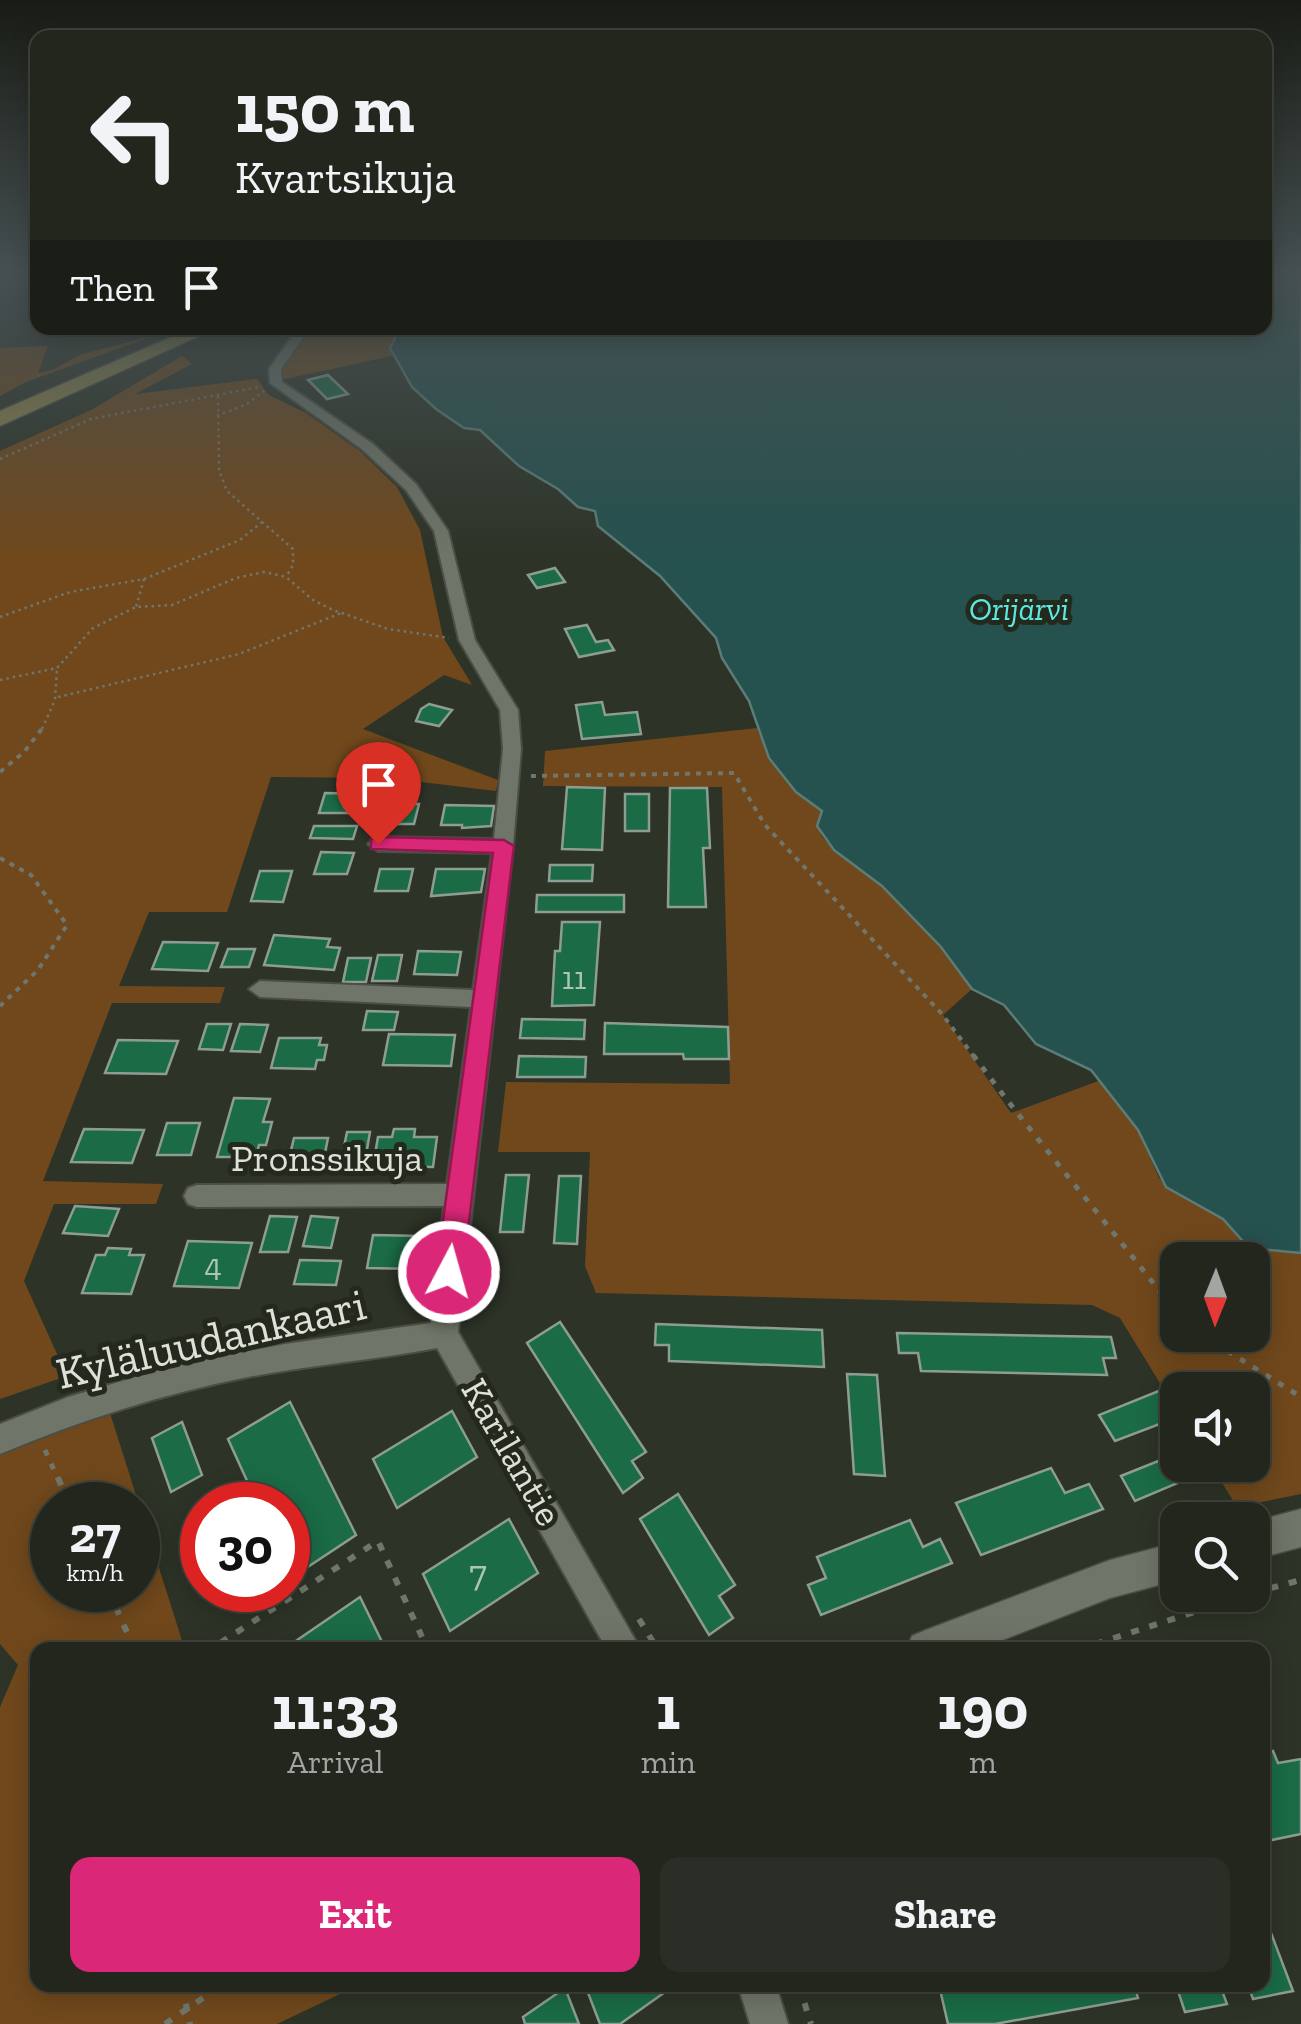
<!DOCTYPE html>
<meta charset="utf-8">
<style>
body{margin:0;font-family:"Zilla Slab",serif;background:#2a2e26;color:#f1f3f6;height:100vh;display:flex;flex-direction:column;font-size:38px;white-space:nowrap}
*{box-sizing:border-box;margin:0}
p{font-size:32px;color:#a2a5a4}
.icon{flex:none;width:55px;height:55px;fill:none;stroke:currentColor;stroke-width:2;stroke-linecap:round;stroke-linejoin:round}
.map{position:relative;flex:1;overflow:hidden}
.sheet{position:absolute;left:30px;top:1642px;width:1240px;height:350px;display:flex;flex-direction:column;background:#22261d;border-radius:20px;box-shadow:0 5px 25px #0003,0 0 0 2px #3f433b}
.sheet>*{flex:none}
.hud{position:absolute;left:30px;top:30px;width:1242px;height:305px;border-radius:20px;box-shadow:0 5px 25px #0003,0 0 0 2px #3f433b;background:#22261d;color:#f1f3f6;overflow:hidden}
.needle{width:65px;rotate:181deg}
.buttons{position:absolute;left:1160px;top:1242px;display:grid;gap:20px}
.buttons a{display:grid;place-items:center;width:110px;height:110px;border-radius:20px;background:#22261d;box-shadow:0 5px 25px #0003,0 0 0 2px #3f433b;font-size:50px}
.speed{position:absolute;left:30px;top:1482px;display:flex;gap:20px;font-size:50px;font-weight:700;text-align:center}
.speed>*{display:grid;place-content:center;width:130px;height:130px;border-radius:50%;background:#22261d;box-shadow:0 5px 25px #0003,0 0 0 2px #3f433b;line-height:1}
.speed small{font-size:25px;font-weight:400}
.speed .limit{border:15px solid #d22;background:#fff;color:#111}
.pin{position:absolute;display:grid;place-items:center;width:85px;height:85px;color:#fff;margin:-102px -42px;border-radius:50% 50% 50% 0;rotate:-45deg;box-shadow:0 0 10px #0007}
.pin .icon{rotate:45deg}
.me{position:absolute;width:110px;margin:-55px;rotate:6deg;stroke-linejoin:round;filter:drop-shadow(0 0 8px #0008)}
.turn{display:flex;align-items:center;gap:35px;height:210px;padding:0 40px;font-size:45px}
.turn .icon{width:130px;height:130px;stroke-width:2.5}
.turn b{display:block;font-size:70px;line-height:85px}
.then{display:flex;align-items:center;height:95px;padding:0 40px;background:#0003;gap:20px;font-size:38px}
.eta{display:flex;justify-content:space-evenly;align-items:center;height:170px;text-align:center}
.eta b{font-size:60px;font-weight:700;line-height:70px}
.primary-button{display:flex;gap:20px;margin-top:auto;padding:20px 40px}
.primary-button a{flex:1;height:115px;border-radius:20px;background:#db2777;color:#fff;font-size:40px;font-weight:700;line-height:115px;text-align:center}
.primary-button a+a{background:#2a2e26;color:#f1f3f6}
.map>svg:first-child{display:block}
.green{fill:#70481c;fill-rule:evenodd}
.water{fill:#25514e;stroke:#5c7c78;stroke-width:2.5}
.building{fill:#1a6b46;stroke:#8e9d94;stroke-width:2.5}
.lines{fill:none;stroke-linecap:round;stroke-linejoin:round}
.minor-casing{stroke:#4a4e45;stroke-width:4}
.tertiary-casing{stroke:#4a4e45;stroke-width:3}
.trunk-casing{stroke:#4a4e45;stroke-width:3}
.path-far3{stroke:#71766c;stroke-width:2.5;stroke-dasharray:2.5 4;stroke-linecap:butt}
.path-far2{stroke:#71766c;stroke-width:4;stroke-dasharray:5 6;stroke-linecap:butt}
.path-far1{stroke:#71766c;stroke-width:5;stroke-dasharray:6 9;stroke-linecap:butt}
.path{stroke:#71766c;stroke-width:6;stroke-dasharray:8 11;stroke-linecap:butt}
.minor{fill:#6f7568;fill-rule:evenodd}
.tertiary{fill:#6f7568;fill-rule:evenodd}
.trunk{fill:#8f844b;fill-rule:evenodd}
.route{fill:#db2777;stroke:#8e194d;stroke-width:2.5}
.labels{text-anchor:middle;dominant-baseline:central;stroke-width:10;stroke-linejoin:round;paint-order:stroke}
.far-water-label{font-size:32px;font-style:italic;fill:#5be9e0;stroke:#24291e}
.number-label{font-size:32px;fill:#adc4b5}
.street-label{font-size:38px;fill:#dee1da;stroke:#24291e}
.near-number-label{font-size:38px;fill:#adc4b5}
.near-street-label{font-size:45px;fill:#dee1da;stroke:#24291e}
</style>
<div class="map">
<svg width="1301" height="2024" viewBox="0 0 1301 2024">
<rect width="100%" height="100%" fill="#2d3327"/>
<g class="green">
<polygon points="312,328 400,328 394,340 396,355 281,380 280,372"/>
<polygon points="156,335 26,382 0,396 0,348 48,346 38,373 53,370 79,355"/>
<polygon points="182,356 192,364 135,394 257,379 269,395 306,413 360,451 397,487 420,530 443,637 472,685 444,675 363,729 498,780 496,791 388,778 271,777 227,912 149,912 119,986 225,987 220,1003 112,1003 43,1181 163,1184 156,1204 54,1204 24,1281 67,1376 0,1399 0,451 91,410"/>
<path d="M 757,728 C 770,764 792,789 822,811 L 821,835 L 828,844 L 882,886 L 941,947 L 972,989 L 943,1015 L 1011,1113 L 1101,1080 L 1138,1130 L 1159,1178 L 1176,1193 L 1223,1219 L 1249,1247 L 1301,1253 L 1301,1494 L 1237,1507 L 1211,1465 L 1252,1465 L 1252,1390 L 1178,1390 L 1177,1411 L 1120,1318 L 1092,1305 L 596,1293 L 585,1266 L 590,1152 L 498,1152 L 506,1082 L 730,1084 L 722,787 L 543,786 L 545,751 ZM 1178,1260 L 1252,1260 L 1252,1335 L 1178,1335 Z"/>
<path d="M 110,1413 L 185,1650 L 38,1650 L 38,1985 L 359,1985 L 277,2024 L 0,2024 L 0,1707 L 18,1665 L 0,1644 L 0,1450 ZM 52,1505 L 138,1505 L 138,1590 L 52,1590 Z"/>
</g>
<polygon class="water" points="1265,273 1281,273 1301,280 1301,1253 1249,1248 1223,1219 1166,1187 1138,1130 1091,1070 1036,1044 1004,1005 972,989 941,947 882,886 834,850 817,826 822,811 796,792 769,758 749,701 722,658 716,638 660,576 598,526 595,511 578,507 558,489 519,466 480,430 464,428 436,409 412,387 390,348 400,328 1265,328"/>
<g class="building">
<polygon points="328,375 348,394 327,399 308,380"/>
<polygon points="555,568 565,582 537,588 528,575"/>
<polygon points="587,625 596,642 608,640 614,650 579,657 565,629"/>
<polygon points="602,702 605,715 637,712 641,734 582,739 576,705"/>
<polygon points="429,704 452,710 439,726 416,721 421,709"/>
<polygon points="567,787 605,788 602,850 562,849"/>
<polygon points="670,788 707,788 710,848 703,848 706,907 668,907"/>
<polygon points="325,793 369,794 364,813 319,813"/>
<rect x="625" y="794" width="24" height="37"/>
<polygon points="393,803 419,804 414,824 388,824"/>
<polygon points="445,805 494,806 491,826 462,828 462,825 441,825"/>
<polygon points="314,826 357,826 353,839 310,838"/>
<polygon points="321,852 354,853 347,874 314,874"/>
<polygon points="550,865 593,865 592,881 549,881"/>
<polygon points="380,869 413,869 408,891 375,891"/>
<polygon points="436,869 485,869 481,892 431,896"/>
<polygon points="260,871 292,871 283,902 251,901"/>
<polygon points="537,895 624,895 624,912 536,912"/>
<polygon points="562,922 600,922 594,1005 552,1006 555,951 560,951"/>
<polygon points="274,935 330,939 327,947 340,948 334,970 264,965"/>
<polygon points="163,942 218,943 208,971 152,969"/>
<polygon points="228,949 255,949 249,967 221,967"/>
<polygon points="418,951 461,952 457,975 414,974"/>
<polygon points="378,955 402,955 397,981 372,981"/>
<polygon points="348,958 371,958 366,982 343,982"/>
<polygon points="367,1011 398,1012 394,1030 363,1030"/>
<polygon points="522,1019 585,1020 584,1039 520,1038"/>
<polygon points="605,1023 728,1027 729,1059 684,1059 683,1054 604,1054"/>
<polygon points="207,1024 231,1024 223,1050 199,1049"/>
<polygon points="240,1024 268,1025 260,1052 231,1051"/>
<polygon points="389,1034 455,1035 451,1066 383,1065"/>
<polygon points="279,1038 321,1038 319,1045 327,1045 324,1060 317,1060 315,1069 271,1068"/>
<polygon points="118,1040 178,1041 166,1074 105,1073"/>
<polygon points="519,1056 586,1057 585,1077 517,1077"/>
<polygon points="234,1098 270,1099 263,1122 272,1122 266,1145 259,1145 256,1157 217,1157"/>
<polygon points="167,1123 200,1123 191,1155 157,1155"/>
<polygon points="84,1129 144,1130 132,1163 71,1162"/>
<polygon points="394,1129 415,1129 414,1137 437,1137 433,1167 373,1166 378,1137 392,1137"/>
<polygon points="347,1132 370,1132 364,1167 340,1167"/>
<polygon points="294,1138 328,1138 323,1163 288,1163"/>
<polygon points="506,1175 529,1175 523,1232 500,1232"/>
<polygon points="559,1176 581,1176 577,1244 554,1243"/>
<polygon points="75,1206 119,1209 108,1236 63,1233"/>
<polygon points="270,1216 297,1217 288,1252 260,1252"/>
<polygon points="311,1216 338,1218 331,1248 303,1246"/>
<polygon points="373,1235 423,1236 418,1269 367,1268"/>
<polygon points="188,1241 252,1243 239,1288 174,1286"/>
<polygon points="108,1248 131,1249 129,1255 144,1255 131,1294 82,1293 96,1255 105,1255"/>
<polygon points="300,1260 341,1261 336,1285 294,1284"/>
<polygon points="560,1322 646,1452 632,1461 643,1478 623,1493 527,1343"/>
<polygon points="656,1324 822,1330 824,1367 669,1361 669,1345 655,1345"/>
<polygon points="897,1333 1111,1337 1116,1358 1103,1358 1107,1375 921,1371 918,1353 899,1353"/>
<polygon points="847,1374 877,1375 885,1476 854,1474"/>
<polygon points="1161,1390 1178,1417 1115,1441 1099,1415"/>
<polygon points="290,1402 356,1535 291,1578 288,1570 288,1505 258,1505 228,1439"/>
<polygon points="452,1411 477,1457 397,1508 373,1459"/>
<polygon points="182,1422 202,1475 171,1492 152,1438"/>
<polygon points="1178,1453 1178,1465 1208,1465 1211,1469 1135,1501 1121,1476"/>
<polygon points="1051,1468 1065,1493 1089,1484 1103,1509 981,1555 956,1503"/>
<polygon points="678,1494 735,1585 719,1596 733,1618 709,1635 640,1519"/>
<polygon points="509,1519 538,1573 450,1631 423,1574"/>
<polygon points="910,1520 923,1547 940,1539 952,1563 821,1615 808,1585 826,1578 817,1557"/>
<polygon points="360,1597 386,1650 288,1650 287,1647"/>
<polygon points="1273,1751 1278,1763 1301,1759 1301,1834 1262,1842 1262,1753"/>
<polygon points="1262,1909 1293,1991 1253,1999 1248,1985 1262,1985"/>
<polygon points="585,1985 675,1985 620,2024 600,2024"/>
<polygon points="939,1985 1134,1985 1138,1998 995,2024 948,2024"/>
<polygon points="1176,1985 1220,1985 1227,2004 1185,2012"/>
<polygon points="565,1988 579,2024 525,2024 523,2017"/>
</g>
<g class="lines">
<g class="minor-casing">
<g id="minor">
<path d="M 298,328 L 310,328 L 281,369 L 282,382 L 373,444 L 416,484 L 448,531 L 475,640 L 518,710 L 521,749 L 513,846 L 458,1332 L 641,1650 L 607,1650 L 437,1348 C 374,1360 311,1365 248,1377 C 162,1394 81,1420 0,1454 L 0,1424 L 68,1397 L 176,1365 L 285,1344 L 431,1323 L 444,1206 L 197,1207 L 188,1204 L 184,1196 L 188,1188 L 197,1185 L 447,1184 L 471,1007 L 260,997 L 249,989 L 260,981 L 473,990 L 492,853 L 378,851 L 368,844 L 378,837 L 494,839 L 503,749 L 500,710 L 459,640 L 434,531 L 406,490 L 363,450 L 270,383 L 269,369 Z"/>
<polygon points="738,1985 776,1985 788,2024 750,2024"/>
</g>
</g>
<g class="tertiary-casing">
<g id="tertiary">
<polygon points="1301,1509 1301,1547 1252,1560 1252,1522"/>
<polygon points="1178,1542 1178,1580 1110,1598 977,1650 906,1650 912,1636 926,1630 1110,1560"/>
</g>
</g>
<g class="trunk-casing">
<polygon id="trunk" points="192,328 217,328 0,426 0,411"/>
</g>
<g class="path-far3">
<polyline points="218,396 219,470 227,491 293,549 293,565 286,577"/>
<polyline points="217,416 247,404 264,391"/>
<polyline points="0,459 91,419 259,387"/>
<polyline points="144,579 240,540 262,522"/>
<polyline points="0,617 70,592 144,579 136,607"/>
<polyline points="0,680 57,668 93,628 136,607 172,605 236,578 264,572 286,577 313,600 333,610 388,629 449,638"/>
<polyline points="58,697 239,654 341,613"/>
<polyline points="42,729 55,700 57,668"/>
</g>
<g class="path-far2">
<polyline points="0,772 24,752 44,726"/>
<polyline points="531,776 734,773 765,825 942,1014 975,1058"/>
<polyline points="0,858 31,875 67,925 38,970 0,1006"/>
</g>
<g class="path-far1">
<path d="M 973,1055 C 1039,1144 1111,1227 1178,1315"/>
<polyline points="1202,1335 1301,1397"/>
<polyline points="45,1450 59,1481"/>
</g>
<g class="path">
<polyline points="58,1478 70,1505"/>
<polyline points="108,1590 135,1650"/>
<polyline points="1252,1593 1301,1580"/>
<polyline points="639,1619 658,1650"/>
<polyline points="203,1650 220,1643 378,1541 428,1650"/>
<polyline points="1077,1650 1247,1595"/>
<polyline points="182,1985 190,2024"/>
<polyline points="799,1985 811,2024"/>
<polyline points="165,2024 222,1985"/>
</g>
<use href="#minor" class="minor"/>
<use href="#tertiary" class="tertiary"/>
<use href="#trunk" class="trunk"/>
</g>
<linearGradient id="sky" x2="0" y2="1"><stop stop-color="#191c15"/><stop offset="0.49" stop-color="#465052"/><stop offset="1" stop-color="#465052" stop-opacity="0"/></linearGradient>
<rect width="1301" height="557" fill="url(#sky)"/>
<polygon class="route" points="378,837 504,840 514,846 463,1272 459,1281 449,1285 440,1281 436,1272 493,853 371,849 371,839"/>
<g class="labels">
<g class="far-water-label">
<text x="1019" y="609">Orijärvi</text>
</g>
<g class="number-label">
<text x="574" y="978">11</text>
<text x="213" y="1265">4</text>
</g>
<g class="street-label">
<text x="327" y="1158">Pronssikuja</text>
<text transform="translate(512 1452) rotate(60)">Karilantie</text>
</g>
<g class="near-number-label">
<text x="478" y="1573">7</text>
</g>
<g class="near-street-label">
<text transform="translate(211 1339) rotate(-13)">Kyläluudankaari</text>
</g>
</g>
</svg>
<div class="buttons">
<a><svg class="needle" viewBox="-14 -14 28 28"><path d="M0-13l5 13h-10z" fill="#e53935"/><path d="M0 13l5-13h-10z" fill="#a2a5a4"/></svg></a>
<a><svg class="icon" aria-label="sound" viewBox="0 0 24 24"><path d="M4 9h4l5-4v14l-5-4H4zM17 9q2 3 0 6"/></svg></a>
<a><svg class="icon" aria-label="search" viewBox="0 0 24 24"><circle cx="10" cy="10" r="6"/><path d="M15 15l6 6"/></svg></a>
</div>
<div class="speed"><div>27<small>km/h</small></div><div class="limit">30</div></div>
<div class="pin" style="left:378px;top:844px;background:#d93025"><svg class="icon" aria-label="arrive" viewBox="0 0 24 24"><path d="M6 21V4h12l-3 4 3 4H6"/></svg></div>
<svg class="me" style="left:449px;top:1272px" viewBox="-20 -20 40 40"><circle r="17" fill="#db2777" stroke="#fff" stroke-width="3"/><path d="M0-11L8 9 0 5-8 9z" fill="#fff"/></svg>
<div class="hud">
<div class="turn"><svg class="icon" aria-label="left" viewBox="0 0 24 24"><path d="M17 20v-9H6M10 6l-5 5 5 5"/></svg><div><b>150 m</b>Kvartsikuja</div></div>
<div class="then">Then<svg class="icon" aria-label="arrive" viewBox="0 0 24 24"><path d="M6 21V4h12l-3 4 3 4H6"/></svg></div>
</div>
<section class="sheet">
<div class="eta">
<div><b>11:33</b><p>Arrival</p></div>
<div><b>1</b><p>min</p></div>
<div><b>190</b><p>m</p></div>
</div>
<div class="primary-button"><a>Exit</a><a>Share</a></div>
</section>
</div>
